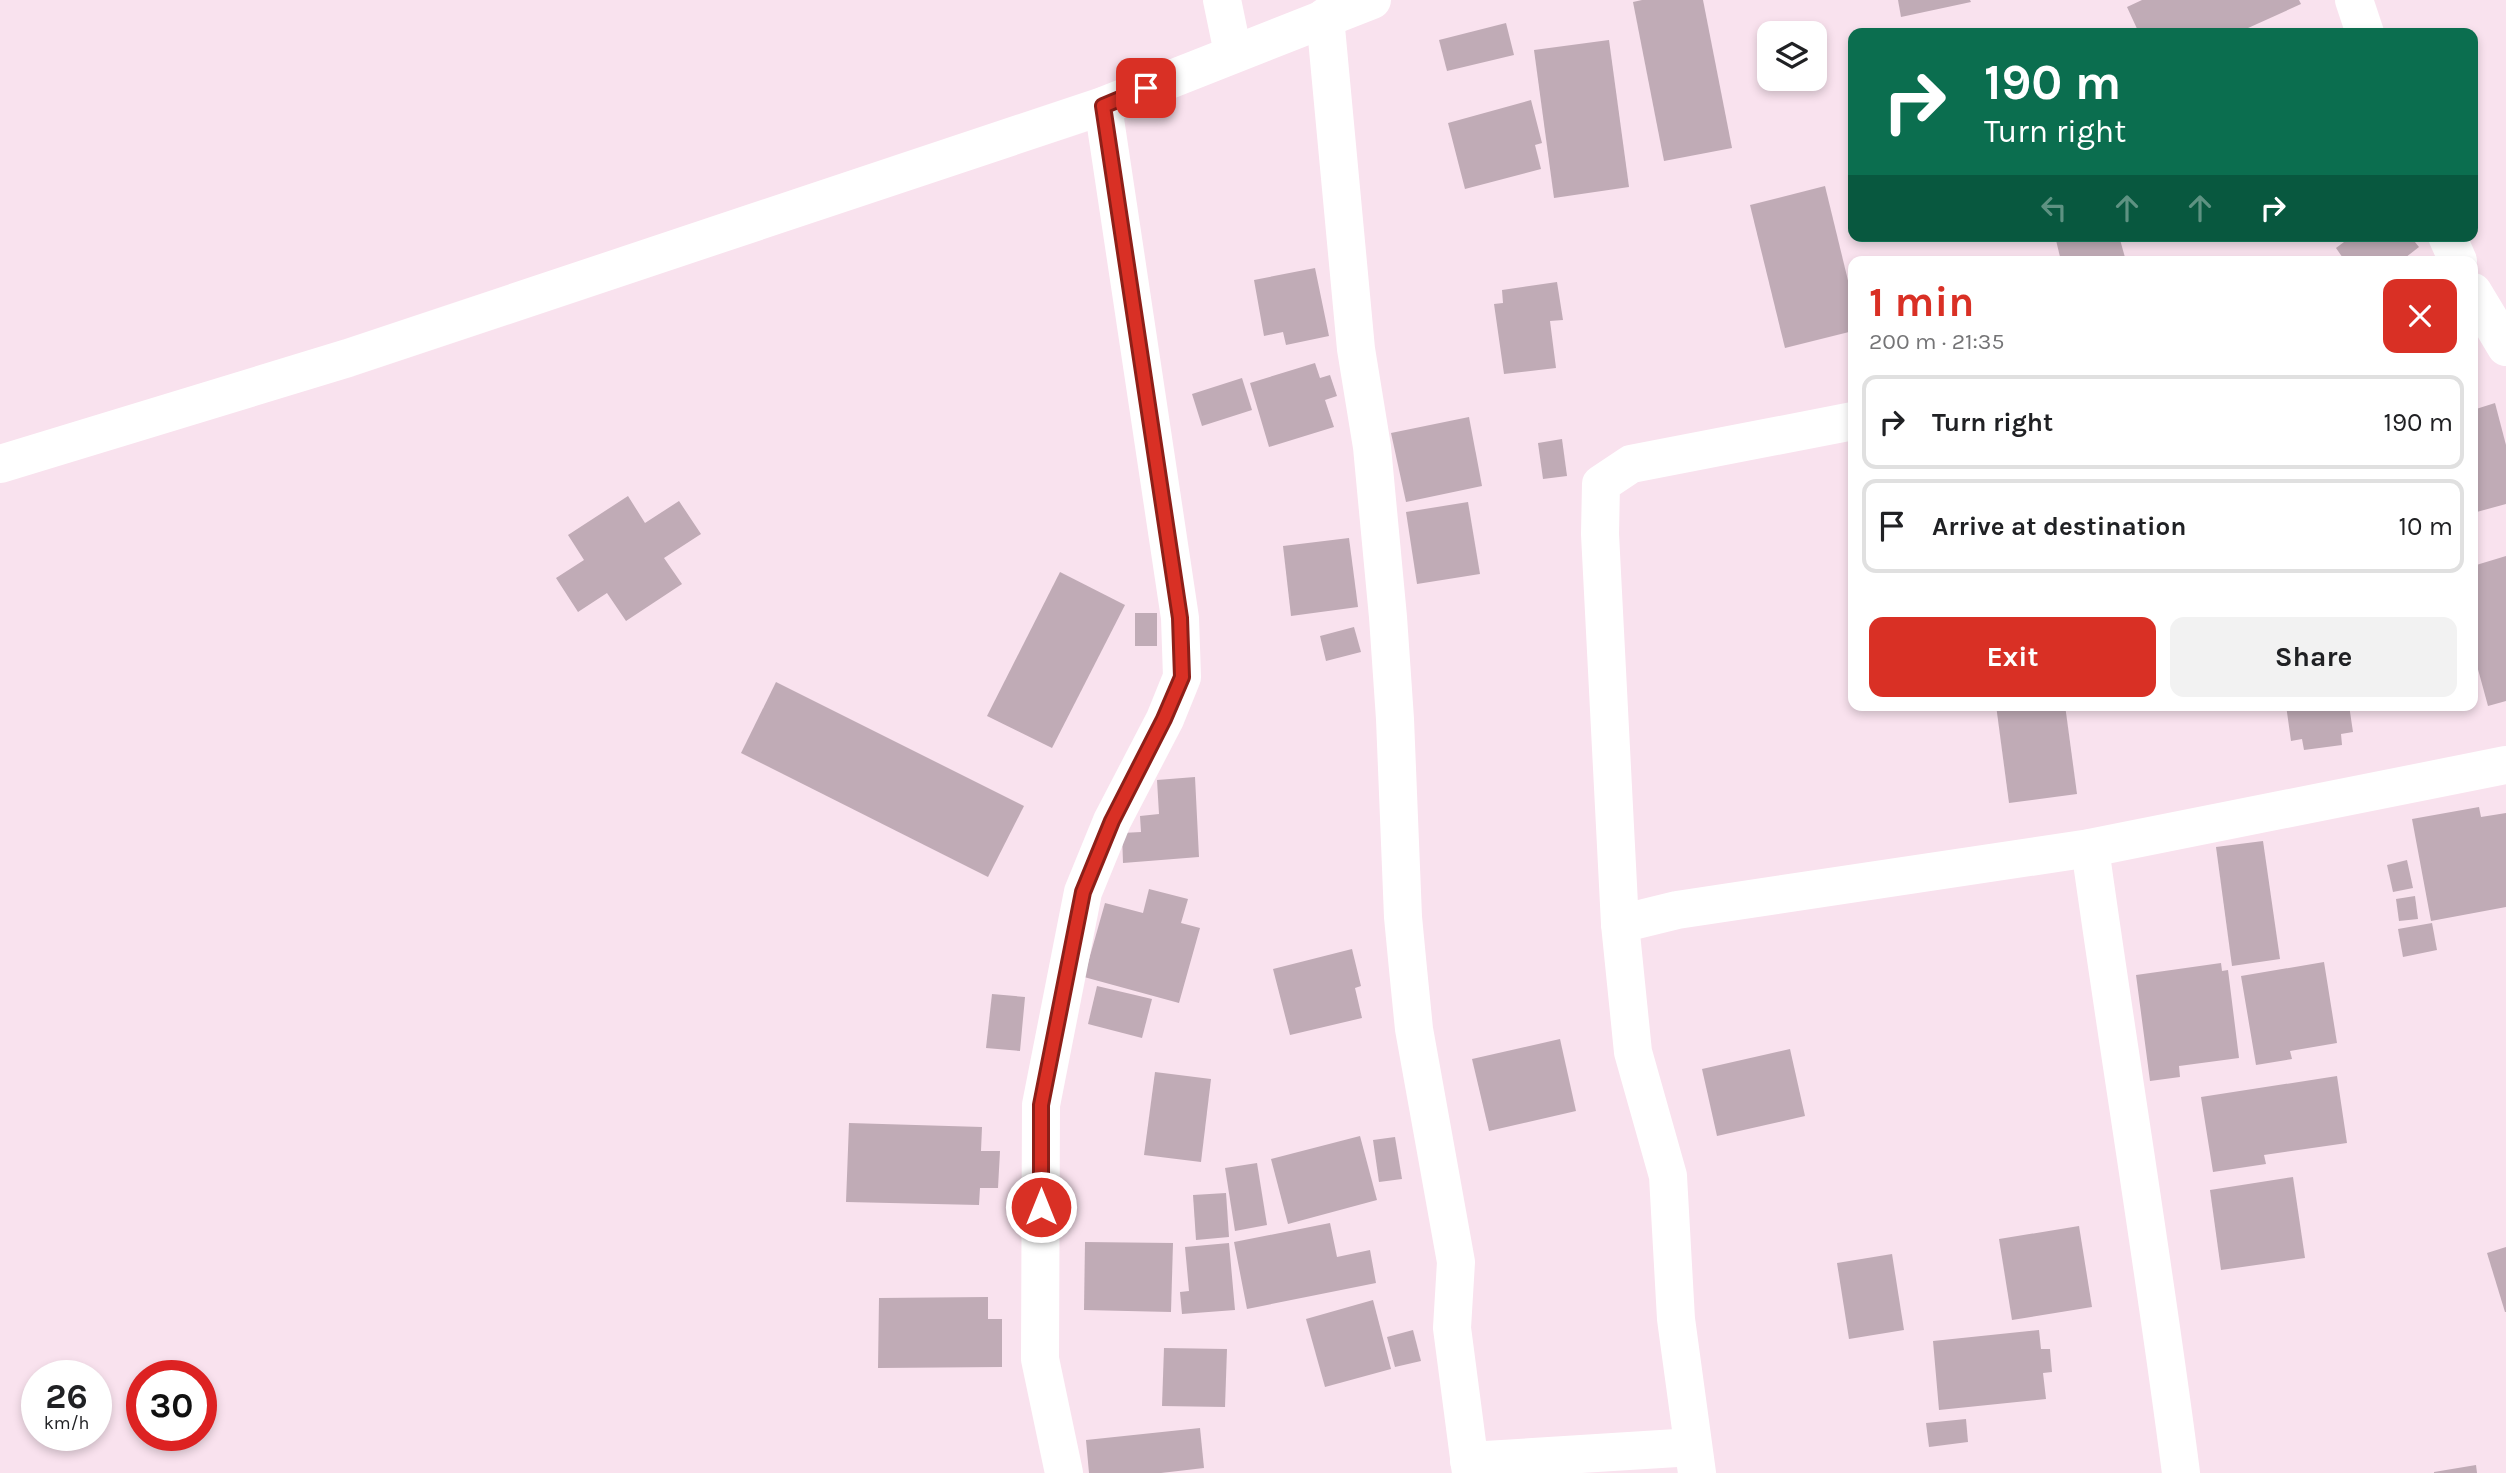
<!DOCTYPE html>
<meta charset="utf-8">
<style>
body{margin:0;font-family:Karla,sans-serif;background:#f2f2f2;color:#202124;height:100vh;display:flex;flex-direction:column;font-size:26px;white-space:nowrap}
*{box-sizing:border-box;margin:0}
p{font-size:23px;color:#757577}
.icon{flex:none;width:38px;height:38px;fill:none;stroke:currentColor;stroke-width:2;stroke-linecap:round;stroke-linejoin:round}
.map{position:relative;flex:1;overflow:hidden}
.sheet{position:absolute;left:1848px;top:256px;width:630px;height:455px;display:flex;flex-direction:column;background:#fff;border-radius:14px;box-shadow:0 4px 10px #0003}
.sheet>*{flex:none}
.banner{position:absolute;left:1848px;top:28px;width:630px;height:214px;border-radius:14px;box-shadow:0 4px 10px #0003;background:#0b6e4f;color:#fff;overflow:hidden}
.tools{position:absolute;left:1757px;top:21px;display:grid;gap:14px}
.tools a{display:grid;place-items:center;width:70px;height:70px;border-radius:14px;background:#fff;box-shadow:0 4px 10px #0003;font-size:35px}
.speed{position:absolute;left:21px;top:1360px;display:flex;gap:14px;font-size:35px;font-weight:700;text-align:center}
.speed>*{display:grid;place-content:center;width:91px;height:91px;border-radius:50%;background:#fff;box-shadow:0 4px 10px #0003;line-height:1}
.speed small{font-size:18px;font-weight:400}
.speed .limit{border:10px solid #d22;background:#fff;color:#111}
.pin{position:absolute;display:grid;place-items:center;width:60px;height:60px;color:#fff;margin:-30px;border-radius:14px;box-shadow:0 4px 10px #0006}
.me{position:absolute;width:77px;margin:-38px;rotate:0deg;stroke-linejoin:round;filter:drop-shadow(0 0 5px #0008)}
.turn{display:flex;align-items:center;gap:24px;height:147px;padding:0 21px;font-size:32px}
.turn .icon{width:91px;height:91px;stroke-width:2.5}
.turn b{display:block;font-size:49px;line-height:60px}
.lanes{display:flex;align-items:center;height:66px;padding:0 21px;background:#0003;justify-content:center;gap:35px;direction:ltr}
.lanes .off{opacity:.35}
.round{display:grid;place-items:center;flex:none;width:74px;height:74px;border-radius:14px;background:#f2f2f2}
.overview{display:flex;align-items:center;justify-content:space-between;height:119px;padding:0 21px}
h1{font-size:42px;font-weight:700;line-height:52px;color:#d93025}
.action{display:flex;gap:14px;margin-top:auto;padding:14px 21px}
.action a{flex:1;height:80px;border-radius:14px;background:#d93025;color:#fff;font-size:28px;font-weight:700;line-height:80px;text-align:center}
.action a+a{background:#f2f2f2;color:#202124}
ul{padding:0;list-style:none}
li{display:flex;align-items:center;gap:21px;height:94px;margin:0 14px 10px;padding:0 7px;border:4px solid #e0e0e0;border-radius:14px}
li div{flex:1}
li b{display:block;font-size:26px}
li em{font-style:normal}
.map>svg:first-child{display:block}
.building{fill:#c0abb6}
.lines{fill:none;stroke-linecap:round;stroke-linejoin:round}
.minor{stroke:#fff;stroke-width:38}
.route-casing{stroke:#8d1f18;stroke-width:18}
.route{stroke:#d93025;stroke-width:12}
</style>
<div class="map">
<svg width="2506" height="1473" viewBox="0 0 2506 1473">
<rect width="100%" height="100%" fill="#f9e2ee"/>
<g class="building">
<polygon points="1642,0 1703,0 1732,148 1664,161 1633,2"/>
<polygon points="1898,0 1970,0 1971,2 1901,17"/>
<polygon points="2142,0 2299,0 2301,4 2237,33 2139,33 2127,7"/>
<polygon points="1506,23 1514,55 1447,71 1439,40"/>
<polygon points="1609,40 1629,187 1554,198 1534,50"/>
<polygon points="1531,100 1542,143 1535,145 1541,169 1465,189 1448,123"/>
<polygon points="1825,186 1853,301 1853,331 1785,348 1750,205"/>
<polygon points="2055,236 2119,236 2126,261 2061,261"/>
<polygon points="2352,236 2410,236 2419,247 2401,261 2345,261 2336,248"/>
<polygon points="1315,268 1329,336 1286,345 1283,332 1264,336 1254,280"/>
<polygon points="1557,282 1563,320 1550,321 1556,368 1504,374 1494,304 1503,303 1502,290"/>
<polygon points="1315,363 1320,378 1330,375 1337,396 1325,400 1334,427 1269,447 1250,383"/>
<polygon points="1242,378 1252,410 1202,426 1192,394"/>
<polygon points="2495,403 2506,445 2506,504 2473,513 2473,410"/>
<polygon points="1469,417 1482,486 1406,502 1391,433"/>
<polygon points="1562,439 1567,476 1543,479 1538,443"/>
<polygon points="628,496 645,523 679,501 701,534 664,558 682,584 626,621 607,593 578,612 556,578 584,560 568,535"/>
<polygon points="1468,502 1480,574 1417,584 1406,512"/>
<polygon points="1349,538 1358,607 1291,616 1283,546"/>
<polygon points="2506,556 2506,701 2488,706 2473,651 2473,566"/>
<polygon points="1060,572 1125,605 1052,748 987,716"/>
<rect x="1135" y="613" width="22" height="33"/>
<polygon points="1354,627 1361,652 1326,661 1320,636"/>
<polygon points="776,682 1024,806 988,877 741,753"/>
<polygon points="1996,705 2065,705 2077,794 2009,803"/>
<polygon points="2286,705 2349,705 2353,732 2341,734 2342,745 2304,750 2302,739 2291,741"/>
<polygon points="1195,777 1199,857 1123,863 1122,833 1141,832 1140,816 1159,814 1157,780"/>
<polygon points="2479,807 2481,817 2506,813 2506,907 2431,921 2412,819"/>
<polygon points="2263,841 2280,959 2232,966 2216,847"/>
<polygon points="2407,860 2413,888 2393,892 2387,865"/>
<polygon points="1149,889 1188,899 1181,923 1200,928 1179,1003 1084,977 1105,903 1143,913"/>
<polygon points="2415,896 2418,919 2399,921 2396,899"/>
<polygon points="2432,923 2437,950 2403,957 2398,929"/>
<polygon points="1352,949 1361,986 1355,988 1362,1018 1290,1035 1273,969"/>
<polygon points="2324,962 2337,1043 2290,1051 2292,1059 2256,1065 2241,976"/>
<polygon points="2221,963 2222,971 2228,970 2239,1058 2179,1066 2180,1077 2150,1081 2136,975"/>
<polygon points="1097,986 1152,999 1142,1038 1088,1024"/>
<polygon points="992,994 1025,997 1020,1051 986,1048"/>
<polygon points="1560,1039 1576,1111 1489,1131 1472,1059"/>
<polygon points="1790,1049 1805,1116 1717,1136 1702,1069"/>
<polygon points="1155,1072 1211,1079 1201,1162 1144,1155"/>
<polygon points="2337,1076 2347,1143 2264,1155 2266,1164 2213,1172 2201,1097"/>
<polygon points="849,1123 982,1127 981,1151 1000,1151 998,1188 980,1188 979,1205 846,1202"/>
<polygon points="1360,1136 1377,1200 1288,1224 1271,1159"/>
<polygon points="1395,1137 1402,1179 1379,1182 1373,1140"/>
<polygon points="1257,1163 1267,1225 1235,1231 1225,1168"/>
<polygon points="2293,1177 2305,1258 2221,1270 2210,1190"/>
<polygon points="1226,1193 1229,1237 1196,1240 1193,1195"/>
<polygon points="1330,1223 1337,1257 1370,1250 1376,1283 1247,1309 1234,1242"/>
<polygon points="2079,1226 2092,1307 2012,1320 1999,1239"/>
<polygon points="1085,1242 1173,1243 1171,1312 1084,1310"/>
<polygon points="1229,1243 1235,1310 1182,1314 1180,1292 1189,1291 1185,1247"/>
<polygon points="2506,1247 2506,1312 2505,1312 2487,1253"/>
<polygon points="1892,1254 1904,1330 1849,1339 1837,1263"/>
<polygon points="988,1297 988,1319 1002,1319 1002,1367 878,1368 879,1298"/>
<polygon points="1373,1300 1391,1369 1325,1387 1306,1319"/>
<polygon points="1413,1330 1421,1361 1395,1367 1387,1337"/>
<polygon points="2039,1330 2041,1349 2050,1349 2052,1372 2043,1373 2046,1399 1939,1410 1933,1341"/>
<polygon points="1164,1348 1227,1349 1225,1407 1162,1406"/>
<polygon points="1966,1419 1968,1442 1929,1447 1926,1423"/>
<polygon points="1200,1428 1204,1468 1161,1473 1089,1473 1086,1440"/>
<polygon points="2476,1465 2477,1473 2434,1473 2434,1472"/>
</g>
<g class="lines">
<g class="minor">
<polyline points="1222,0 1233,53"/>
<polyline points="2354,0 2365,33"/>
<polyline points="1325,17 1356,349 1372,447 1388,617 1395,719 1403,917 1408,969 1414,1029 1456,1262 1452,1328 1471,1473"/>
<polyline points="2447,236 2458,261"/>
<polyline points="2473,292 2506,347"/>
<polyline points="0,464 348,358 1103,106 1372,0"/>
<path d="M 2090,848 C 2119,1056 2154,1264 2181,1473"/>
<polyline points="1620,924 1677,910 2090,848 2506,765"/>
<polyline points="1469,1461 1693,1447"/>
<polyline points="1064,1473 1040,1359 1041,1105 1083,892 1112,821 1165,719 1182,677 1180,618 1103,106"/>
<polyline points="1697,1473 1676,1319 1668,1176 1633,1052 1620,924 1600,534 1601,484 1631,464 1853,421"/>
</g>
</g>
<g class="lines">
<g class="route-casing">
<polyline id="route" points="1041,1207 1041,1105 1083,892 1112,821 1164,719 1182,677 1180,618 1103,106 1146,88"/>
</g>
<use href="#route" class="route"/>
</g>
</svg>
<div class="tools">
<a><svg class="icon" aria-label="layers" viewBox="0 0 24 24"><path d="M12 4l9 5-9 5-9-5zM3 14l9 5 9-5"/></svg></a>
</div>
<div class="speed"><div>26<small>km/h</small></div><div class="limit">30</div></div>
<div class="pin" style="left:1146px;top:88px;background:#d93025"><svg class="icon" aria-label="arrive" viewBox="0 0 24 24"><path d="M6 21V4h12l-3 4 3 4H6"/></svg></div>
<svg class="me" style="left:1041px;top:1207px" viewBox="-20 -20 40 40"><circle r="17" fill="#d93025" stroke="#fff" stroke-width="3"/><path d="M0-11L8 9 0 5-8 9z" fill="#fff"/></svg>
<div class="banner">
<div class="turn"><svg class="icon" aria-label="right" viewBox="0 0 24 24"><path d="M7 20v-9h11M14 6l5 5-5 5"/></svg><div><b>190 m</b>Turn right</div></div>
<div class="lanes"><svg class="icon off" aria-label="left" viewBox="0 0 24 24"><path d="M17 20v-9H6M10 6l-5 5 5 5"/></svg><svg class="icon off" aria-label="ahead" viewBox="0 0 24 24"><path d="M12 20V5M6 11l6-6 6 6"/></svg><svg class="icon off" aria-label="ahead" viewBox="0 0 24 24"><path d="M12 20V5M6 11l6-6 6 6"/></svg><svg class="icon" aria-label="right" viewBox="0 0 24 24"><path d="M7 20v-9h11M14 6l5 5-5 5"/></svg></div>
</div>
<section class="sheet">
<div class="overview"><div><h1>1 min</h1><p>200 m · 21:35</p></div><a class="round" style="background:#d93025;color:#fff"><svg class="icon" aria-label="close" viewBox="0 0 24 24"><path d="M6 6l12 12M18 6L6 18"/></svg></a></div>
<ul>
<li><svg class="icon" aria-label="right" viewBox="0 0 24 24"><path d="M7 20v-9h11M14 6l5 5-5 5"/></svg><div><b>Turn right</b></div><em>190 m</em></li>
<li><svg class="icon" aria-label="arrive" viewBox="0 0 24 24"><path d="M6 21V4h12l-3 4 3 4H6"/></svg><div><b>Arrive at destination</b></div><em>10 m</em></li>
</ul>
<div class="action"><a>Exit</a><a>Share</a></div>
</section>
</div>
